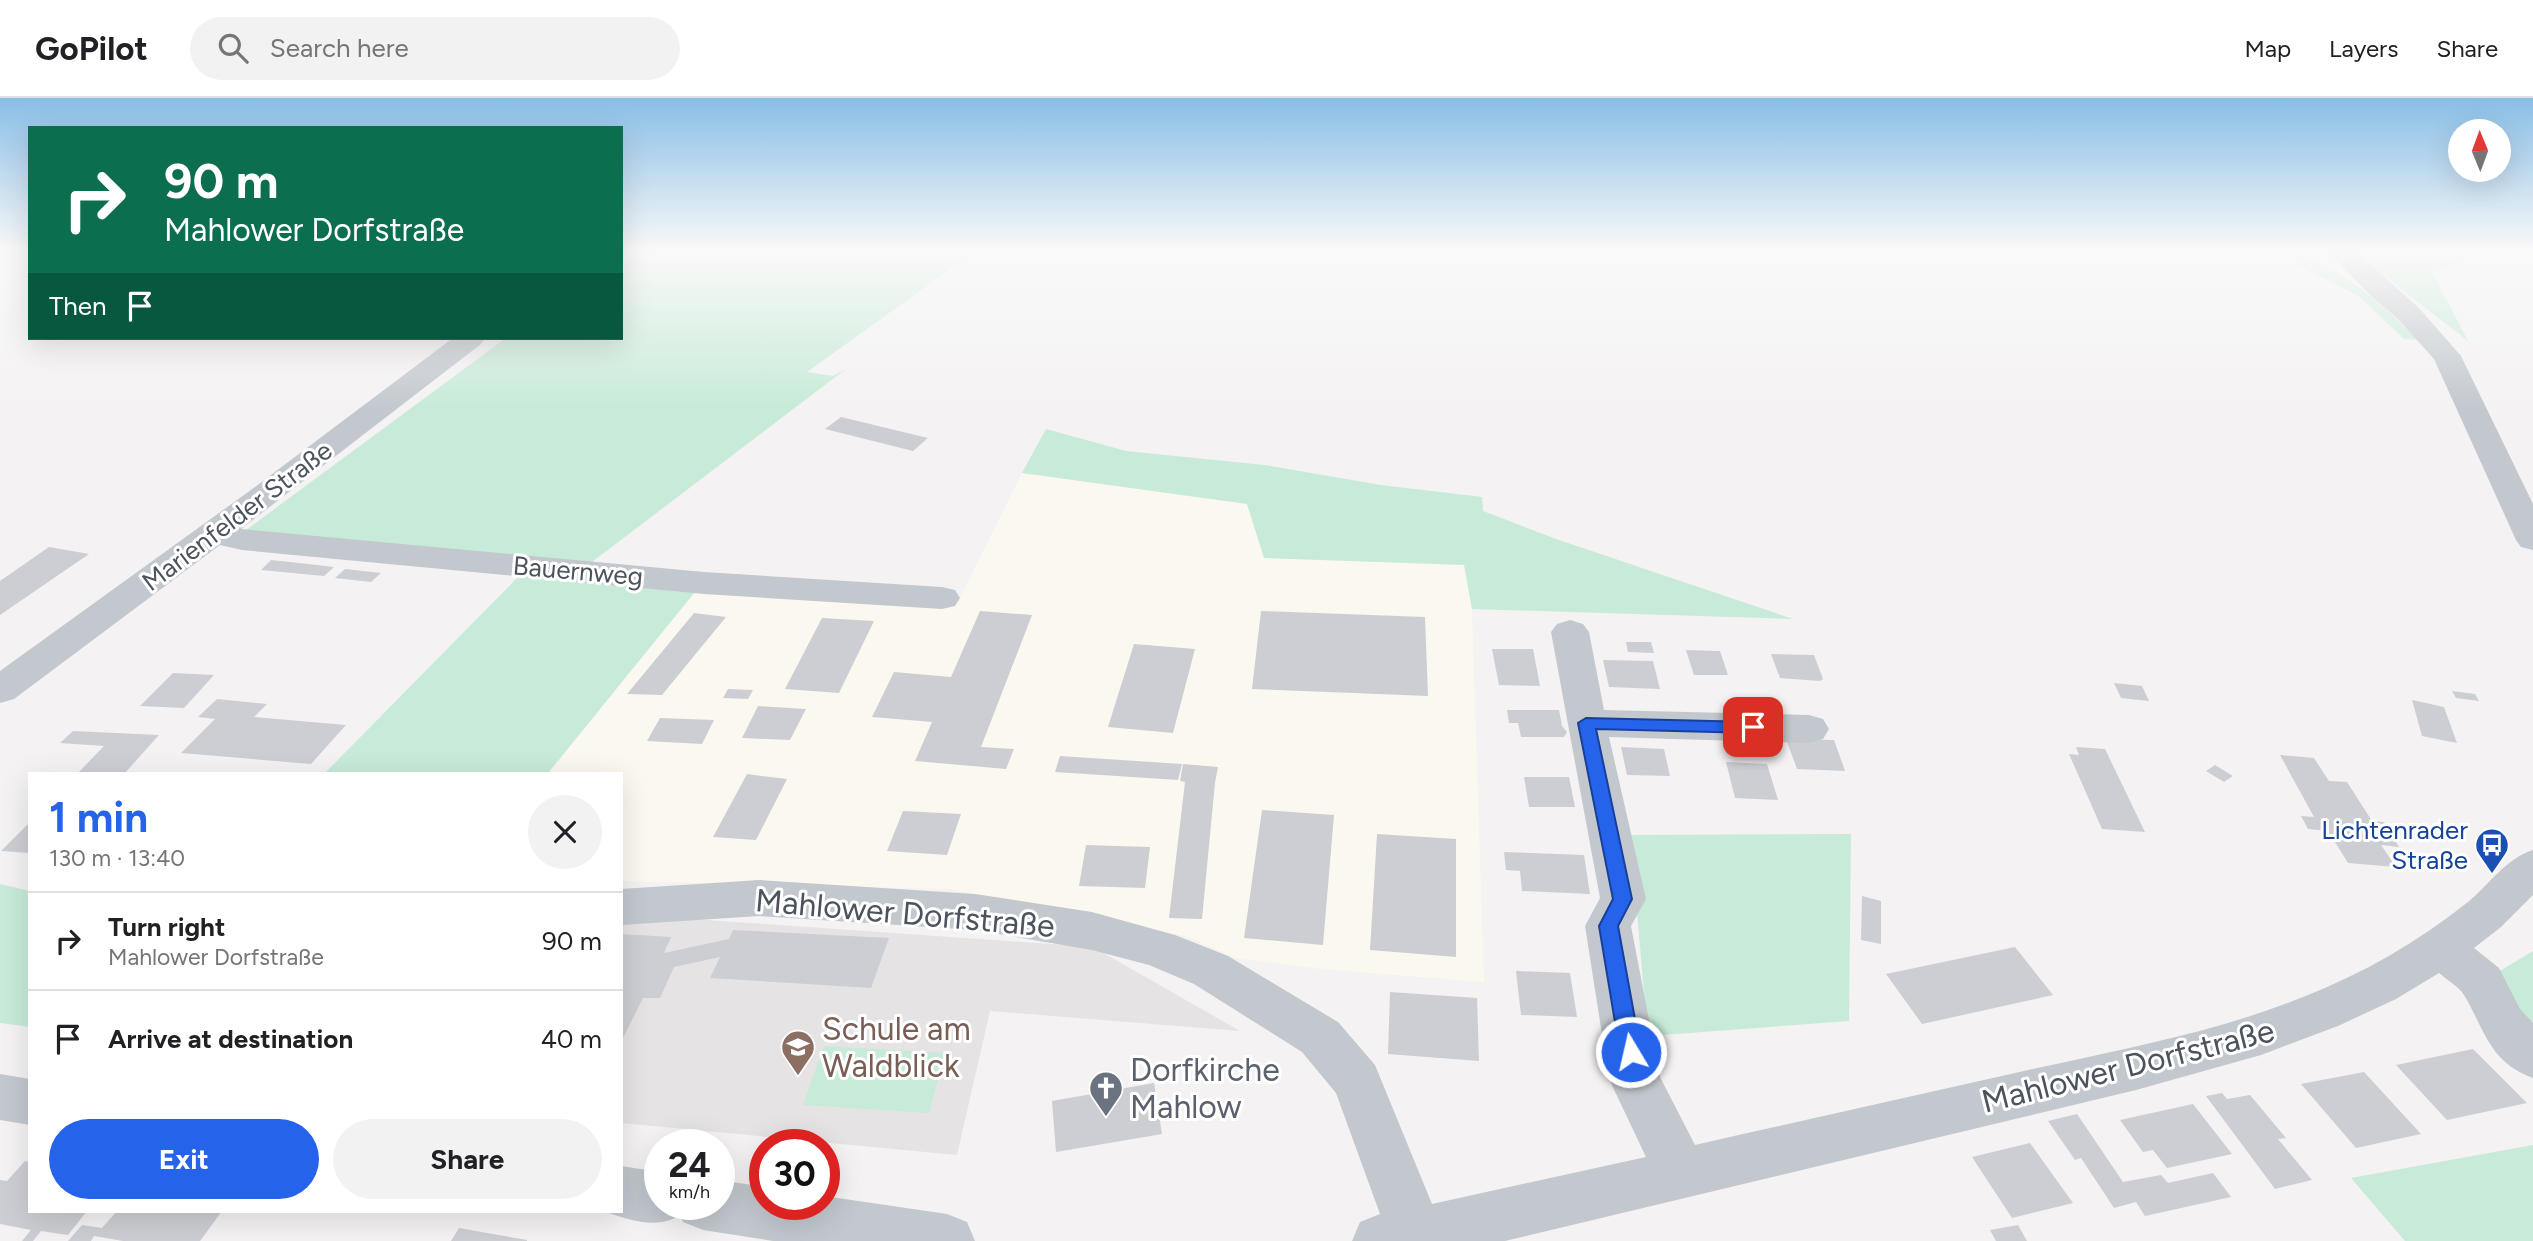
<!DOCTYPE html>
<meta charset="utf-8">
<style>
body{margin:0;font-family:Figtree,sans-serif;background:#f2f2f2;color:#202124;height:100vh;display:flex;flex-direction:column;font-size:26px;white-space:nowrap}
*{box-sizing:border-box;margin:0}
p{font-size:23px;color:#757577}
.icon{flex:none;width:38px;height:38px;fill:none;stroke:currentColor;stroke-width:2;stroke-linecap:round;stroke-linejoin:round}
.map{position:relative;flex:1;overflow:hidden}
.details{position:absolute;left:28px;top:674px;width:595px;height:441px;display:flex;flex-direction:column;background:#fff;border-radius:0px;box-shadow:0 7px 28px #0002}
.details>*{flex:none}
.top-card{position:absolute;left:28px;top:28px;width:595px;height:214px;border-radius:0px;box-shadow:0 7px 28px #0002;background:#0b6e4f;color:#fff;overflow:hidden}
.needle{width:46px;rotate:359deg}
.buttons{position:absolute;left:2448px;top:21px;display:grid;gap:14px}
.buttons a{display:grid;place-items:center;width:63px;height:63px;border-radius:50%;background:#fff;box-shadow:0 7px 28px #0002;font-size:35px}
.speed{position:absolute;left:644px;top:1031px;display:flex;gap:14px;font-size:35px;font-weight:700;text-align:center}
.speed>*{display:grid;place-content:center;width:91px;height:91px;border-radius:50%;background:#fff;box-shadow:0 7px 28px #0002;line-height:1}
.speed small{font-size:18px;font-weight:400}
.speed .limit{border:10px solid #d22;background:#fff;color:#111}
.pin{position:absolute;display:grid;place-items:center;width:60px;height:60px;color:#fff;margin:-30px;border-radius:14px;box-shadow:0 4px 10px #0006}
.me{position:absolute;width:77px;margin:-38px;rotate:351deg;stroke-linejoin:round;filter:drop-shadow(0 0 5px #0008)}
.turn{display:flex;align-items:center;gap:24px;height:147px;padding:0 21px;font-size:32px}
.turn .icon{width:91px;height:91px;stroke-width:2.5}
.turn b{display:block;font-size:49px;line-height:60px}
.then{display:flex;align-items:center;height:66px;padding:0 21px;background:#0003;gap:14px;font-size:26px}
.round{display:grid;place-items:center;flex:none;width:74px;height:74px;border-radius:37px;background:#f2f2f2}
.summary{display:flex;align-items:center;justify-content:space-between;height:119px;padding:0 21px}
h1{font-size:42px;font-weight:700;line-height:52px;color:#2563eb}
.button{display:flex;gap:14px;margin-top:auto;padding:14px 21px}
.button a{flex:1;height:80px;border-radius:42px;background:#2563eb;color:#fff;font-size:28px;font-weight:700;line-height:80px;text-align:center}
.button a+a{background:#f2f2f2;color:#202124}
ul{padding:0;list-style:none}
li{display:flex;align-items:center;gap:21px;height:98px;padding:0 21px;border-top:2px solid #e0e0e0}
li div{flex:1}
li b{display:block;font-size:26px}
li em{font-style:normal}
header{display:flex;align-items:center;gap:42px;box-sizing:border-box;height:98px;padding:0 35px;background:#fff;border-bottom:2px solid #e0e0e0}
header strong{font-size:33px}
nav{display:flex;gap:38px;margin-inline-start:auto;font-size:24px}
.search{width:490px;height:63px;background:#f2f2f2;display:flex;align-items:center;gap:18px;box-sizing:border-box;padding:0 24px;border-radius:38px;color:#757577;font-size:26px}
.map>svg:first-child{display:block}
.commercial{fill:#fbf9ef}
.education{fill:#e5e3e3}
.green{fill:#c7ebd8}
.building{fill:#cdced3}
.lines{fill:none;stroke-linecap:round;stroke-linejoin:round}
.minor{fill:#c2c8ce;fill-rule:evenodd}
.route{fill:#2563eb;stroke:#184099;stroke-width:2}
.labels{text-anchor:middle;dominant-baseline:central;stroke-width:6;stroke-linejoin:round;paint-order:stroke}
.street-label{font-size:26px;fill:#4c535d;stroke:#fff}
.transit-label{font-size:26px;fill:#164399;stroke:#fff;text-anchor:end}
.near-street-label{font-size:32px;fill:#4c535d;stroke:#fff}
.near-education-label{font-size:32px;fill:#785e54;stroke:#fff;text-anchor:start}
.near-worship-label{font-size:32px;fill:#5b616d;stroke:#fff;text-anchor:start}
</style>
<header>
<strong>GoPilot</strong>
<div class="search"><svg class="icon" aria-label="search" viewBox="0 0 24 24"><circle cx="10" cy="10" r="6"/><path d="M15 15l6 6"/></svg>Search here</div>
<nav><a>Map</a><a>Layers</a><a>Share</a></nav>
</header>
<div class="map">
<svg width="2533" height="1143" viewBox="0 0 2533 1143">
<rect width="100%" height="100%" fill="#f4f2f2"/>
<polygon class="commercial" points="1022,375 1247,406 1264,460 1465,467 1472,512 1484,884 1320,871 1237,860 1185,838 950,791 621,783 621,676 548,676 699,489 958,504"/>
<polygon class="education" points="651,818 1093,849 1240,933 990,913 957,1057 621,1025 621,824"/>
<g class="green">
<polygon points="624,152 977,152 807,274 833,278 846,271 584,470 242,435 506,240 621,240 621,154"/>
<polygon points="2360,152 2496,152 2432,174 2468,243 2359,158"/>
<path d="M 2281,154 C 2337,162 2379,205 2419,242 L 2404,241 L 2360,199 L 2295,166 L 2303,164 Z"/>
<polygon points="1046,331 1126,353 1264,367 1381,387 1482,399 1483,413 1556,441 1793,521 1472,511 1464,467 1264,460 1247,406 1022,375"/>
<polygon points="526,471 699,489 548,675 324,676"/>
<polygon points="1851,736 1849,923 1648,938 1630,737"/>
<polygon points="0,786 30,793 30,929 0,925"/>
<polygon points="2533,853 2533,931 2485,882"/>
<polygon points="824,948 945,955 929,1015 803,1007"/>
<polygon points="2533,1047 2533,1143 2405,1143 2351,1080"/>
</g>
<g class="building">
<polygon points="841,319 928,340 913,353 825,331"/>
<polygon points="49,449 89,456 0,517 0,483"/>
<polygon points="271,462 299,465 334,469 324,478 261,472"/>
<polygon points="345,471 381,475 371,484 335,480"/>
<polygon points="980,513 1032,517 981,649 1014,651 1006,671 915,663 932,624 872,619 894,574 951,579"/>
<polygon points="1261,513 1425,519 1428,598 1252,591"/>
<polygon points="694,515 726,519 662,597 627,596"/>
<polygon points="822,520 874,523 839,595 785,591"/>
<polygon points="1626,544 1651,544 1654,555 1628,554"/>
<polygon points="1134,546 1195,551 1173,635 1108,629"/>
<polygon points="1492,551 1533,551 1540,588 1499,587"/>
<polygon points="1686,552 1720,553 1728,577 1694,577"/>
<polygon points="1771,556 1814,557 1823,581 1820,583 1780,580"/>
<polygon points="1603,562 1653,563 1660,591 1609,589"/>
<polygon points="173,575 214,577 184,610 140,608"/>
<polygon points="2114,585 2142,588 2149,603 2121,600"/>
<polygon points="728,591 753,592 748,601 723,600"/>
<polygon points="2452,593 2475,596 2479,603 2456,600"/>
<polygon points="217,601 267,606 254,619 346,627 311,666 181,655 215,621 198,619"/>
<polygon points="2412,602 2444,609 2457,645 2422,638"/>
<polygon points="758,608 806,611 790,642 742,640"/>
<polygon points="1507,612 1559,612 1562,628 1567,634 1564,639 1521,639 1518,625 1509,625"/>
<polygon points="660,620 714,622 702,646 647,643"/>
<polygon points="73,633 159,637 124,676 77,676 104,648 60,645"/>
<polygon points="1786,641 1834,642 1845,673 1797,671"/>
<polygon points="1621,649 1664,651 1670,678 1627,677"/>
<polygon points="2076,649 2105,651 2145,734 2102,731 2069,656 2079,657"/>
<polygon points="2280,657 2314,660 2329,683 2347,684 2372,723 2384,724 2399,749 2381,747 2396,769 2348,765 2328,733 2308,731 2301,718 2314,719"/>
<polygon points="1060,658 1182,666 1178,682 1055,674"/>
<polygon points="1726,664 1767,666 1778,702 1735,700"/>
<polygon points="1183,666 1218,669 1215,685 1202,821 1169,820 1185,684 1180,683"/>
<polygon points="2215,667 2233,678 2224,684 2206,673"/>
<polygon points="747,676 787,681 756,742 713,739"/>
<polygon points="1524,679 1569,679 1575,709 1529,709"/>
<polygon points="1262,712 1334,717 1323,847 1244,840"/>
<polygon points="903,713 961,716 947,757 887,753"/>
<polygon points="30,724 30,755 1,753"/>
<polygon points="1377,736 1456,741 1456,859 1370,852"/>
<polygon points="1086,747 1150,749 1145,790 1079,788"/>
<polygon points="1504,754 1584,757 1590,796 1522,793 1520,773 1506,772"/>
<polygon points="1862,798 1881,803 1881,846 1861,842"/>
<polygon points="733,832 889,840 871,890 710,880 720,859 674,869 660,900 643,900 621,944 621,836 671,839 664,855 729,841"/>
<polygon points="2015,849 2053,897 1922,926 1886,876"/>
<polygon points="1516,873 1570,875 1577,919 1521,917"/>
<polygon points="1390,894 1477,900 1479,963 1388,956"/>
<polygon points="2473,951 2527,1005 2447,1022 2396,967"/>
<polygon points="2364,974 2421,1036 2356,1050 2301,986"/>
<polygon points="1154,985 1162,1036 1056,1054 1052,1003"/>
<polygon points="2222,995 2227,1001 2250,997 2286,1040 2278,1041 2312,1082 2275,1091 2206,998"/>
<polygon points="2193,1006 2232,1056 2167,1070 2153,1052 2143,1054 2120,1022"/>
<polygon points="2077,1016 2123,1084 2161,1077 2168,1085 2213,1075 2231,1099 2145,1118 2136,1104 2114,1110 2081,1060 2075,1062 2048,1023"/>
<polygon points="2030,1045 2073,1105 2012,1120 1972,1059"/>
<polygon points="25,1063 30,1064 30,1113 87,1113 68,1137 41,1133 33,1143 22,1143 31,1132 0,1126 0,1082 7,1083"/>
<polygon points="117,1113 222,1113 200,1143 123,1143 94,1138 91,1143 68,1143 82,1127 102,1130"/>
<polygon points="2018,1127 2027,1143 1996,1143 1990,1132"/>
<polygon points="459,1130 527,1142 527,1143 451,1143"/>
</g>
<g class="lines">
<g class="minor">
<polygon points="2326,152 2354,152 2419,210 2461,258 2533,406 2533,452 2521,449 2516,442 2434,261 2399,222 2370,197"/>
<polygon points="453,240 485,240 481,246 241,431 704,474 942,489 955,492 960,500 955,508 942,511 704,496 242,452 220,447 14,601 0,605 0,573 255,389"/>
<path d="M 1570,522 L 1583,526 L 1589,534 L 1604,612 L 1809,617 L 1823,621 L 1829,631 L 1823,641 L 1809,645 L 1609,639 L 1646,801 L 1631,828 L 1660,979 L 1695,1047 C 1810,1021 1926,995 2042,969 C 2129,950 2219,933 2303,899 C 2362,876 2418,844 2468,804 C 2490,786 2505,761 2533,752 L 2533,797 L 2501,829 L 2474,850 L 2499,870 L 2520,911 L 2533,925 L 2533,980 C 2489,964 2485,932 2464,897 C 2458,888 2447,882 2439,875 L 2396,901 L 2338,928 L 2261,957 L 2136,992 L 1505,1143 L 1352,1143 L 1360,1124 L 1380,1116 L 1336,995 L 1302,954 L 1194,886 L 1149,867 L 1092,852 L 975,832 L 759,818 L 621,827 L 621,791 L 759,782 L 975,796 L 1092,814 L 1175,837 L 1228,858 L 1338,924 L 1375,967 L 1432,1106 L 1646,1059 L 1609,981 L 1585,828 L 1600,800 L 1551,534 L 1557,526 Z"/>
<polygon points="0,976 30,981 30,1027 0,1022"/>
<path d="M 621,1068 L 660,1074 L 660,1106 L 719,1106 L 719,1082 L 765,1089 L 765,1106 L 824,1106 L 824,1098 L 947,1116 L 967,1124 L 975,1143 L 773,1143 L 703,1132 L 683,1124 L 680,1117 C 658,1132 628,1122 604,1113 L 621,1113 Z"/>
</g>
</g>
<linearGradient id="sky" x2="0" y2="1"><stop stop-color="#89bee6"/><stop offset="0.49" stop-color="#faf9f9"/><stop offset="1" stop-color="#faf9f9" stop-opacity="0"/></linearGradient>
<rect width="2533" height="312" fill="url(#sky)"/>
<polygon class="route" points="1586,620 1753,624 1761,629 1753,635 1596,631 1632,801 1618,828 1641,954 1638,961 1631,963 1623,961 1620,954 1599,828 1613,801 1578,625"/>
<defs>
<g id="bus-pin" transform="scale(1.75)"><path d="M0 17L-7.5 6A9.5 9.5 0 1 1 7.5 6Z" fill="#1a4fb4" stroke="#fff"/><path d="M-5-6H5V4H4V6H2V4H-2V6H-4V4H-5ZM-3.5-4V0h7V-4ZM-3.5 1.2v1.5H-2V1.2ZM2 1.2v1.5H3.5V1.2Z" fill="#fff"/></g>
<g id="school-pin" transform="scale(1.75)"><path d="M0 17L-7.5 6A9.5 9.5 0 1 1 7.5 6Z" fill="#8d6e63" stroke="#fff"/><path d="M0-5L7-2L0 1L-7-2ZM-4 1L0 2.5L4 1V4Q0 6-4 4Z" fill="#fff"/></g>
<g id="church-pin" transform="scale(1.75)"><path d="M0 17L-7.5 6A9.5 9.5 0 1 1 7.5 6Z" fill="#6b7280" stroke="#fff"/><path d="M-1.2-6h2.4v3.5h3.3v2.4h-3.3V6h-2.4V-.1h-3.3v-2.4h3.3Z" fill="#fff"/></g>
</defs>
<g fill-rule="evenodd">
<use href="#bus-pin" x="2492" y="747"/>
<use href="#school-pin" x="798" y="949"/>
<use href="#church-pin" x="1106" y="990"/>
</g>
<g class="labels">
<g class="street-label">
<text transform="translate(237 418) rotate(-37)">Marienfelder Straße</text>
<text transform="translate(578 473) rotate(5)">Bauernweg</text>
</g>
<g class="transit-label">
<text x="2468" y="732">Lichtenrader<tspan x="2468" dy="30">Straße</tspan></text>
</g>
<g class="near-street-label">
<text transform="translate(905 815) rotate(5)">Mahlower Dorfstraße</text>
<text transform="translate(2128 968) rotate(-14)">Mahlower Dorfstraße</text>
</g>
<g class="near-education-label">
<text x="822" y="931">Schule am<tspan x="822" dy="37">Waldblick</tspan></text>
</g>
<g class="near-worship-label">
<text x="1130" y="972">Dorfkirche<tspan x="1130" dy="37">Mahlow</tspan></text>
</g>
</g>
</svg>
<div class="buttons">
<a><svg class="needle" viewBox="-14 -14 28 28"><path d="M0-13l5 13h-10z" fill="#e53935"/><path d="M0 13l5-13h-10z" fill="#757577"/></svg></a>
</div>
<div class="speed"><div>24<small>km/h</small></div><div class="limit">30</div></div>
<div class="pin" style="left:1753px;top:629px;background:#d93025"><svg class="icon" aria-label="arrive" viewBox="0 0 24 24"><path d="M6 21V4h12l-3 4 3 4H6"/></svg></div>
<svg class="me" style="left:1631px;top:954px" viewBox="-20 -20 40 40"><circle r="17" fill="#2563eb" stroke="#fff" stroke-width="3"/><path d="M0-11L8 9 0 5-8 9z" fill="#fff"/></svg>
<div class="top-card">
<div class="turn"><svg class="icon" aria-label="right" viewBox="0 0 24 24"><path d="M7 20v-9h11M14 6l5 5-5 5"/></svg><div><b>90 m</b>Mahlower Dorfstraße</div></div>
<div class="then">Then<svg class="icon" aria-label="arrive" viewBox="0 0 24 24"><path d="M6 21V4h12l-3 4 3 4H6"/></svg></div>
</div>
<section class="details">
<div class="summary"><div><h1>1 min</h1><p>130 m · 13:40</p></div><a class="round"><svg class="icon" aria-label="close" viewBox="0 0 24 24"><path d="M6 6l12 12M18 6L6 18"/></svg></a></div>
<ul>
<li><svg class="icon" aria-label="right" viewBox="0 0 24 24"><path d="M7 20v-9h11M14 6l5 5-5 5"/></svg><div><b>Turn right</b><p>Mahlower Dorfstraße</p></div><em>90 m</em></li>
<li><svg class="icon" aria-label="arrive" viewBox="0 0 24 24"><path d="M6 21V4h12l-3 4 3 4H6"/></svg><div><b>Arrive at destination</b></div><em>40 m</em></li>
</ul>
<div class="button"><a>Exit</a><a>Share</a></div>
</section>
</div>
